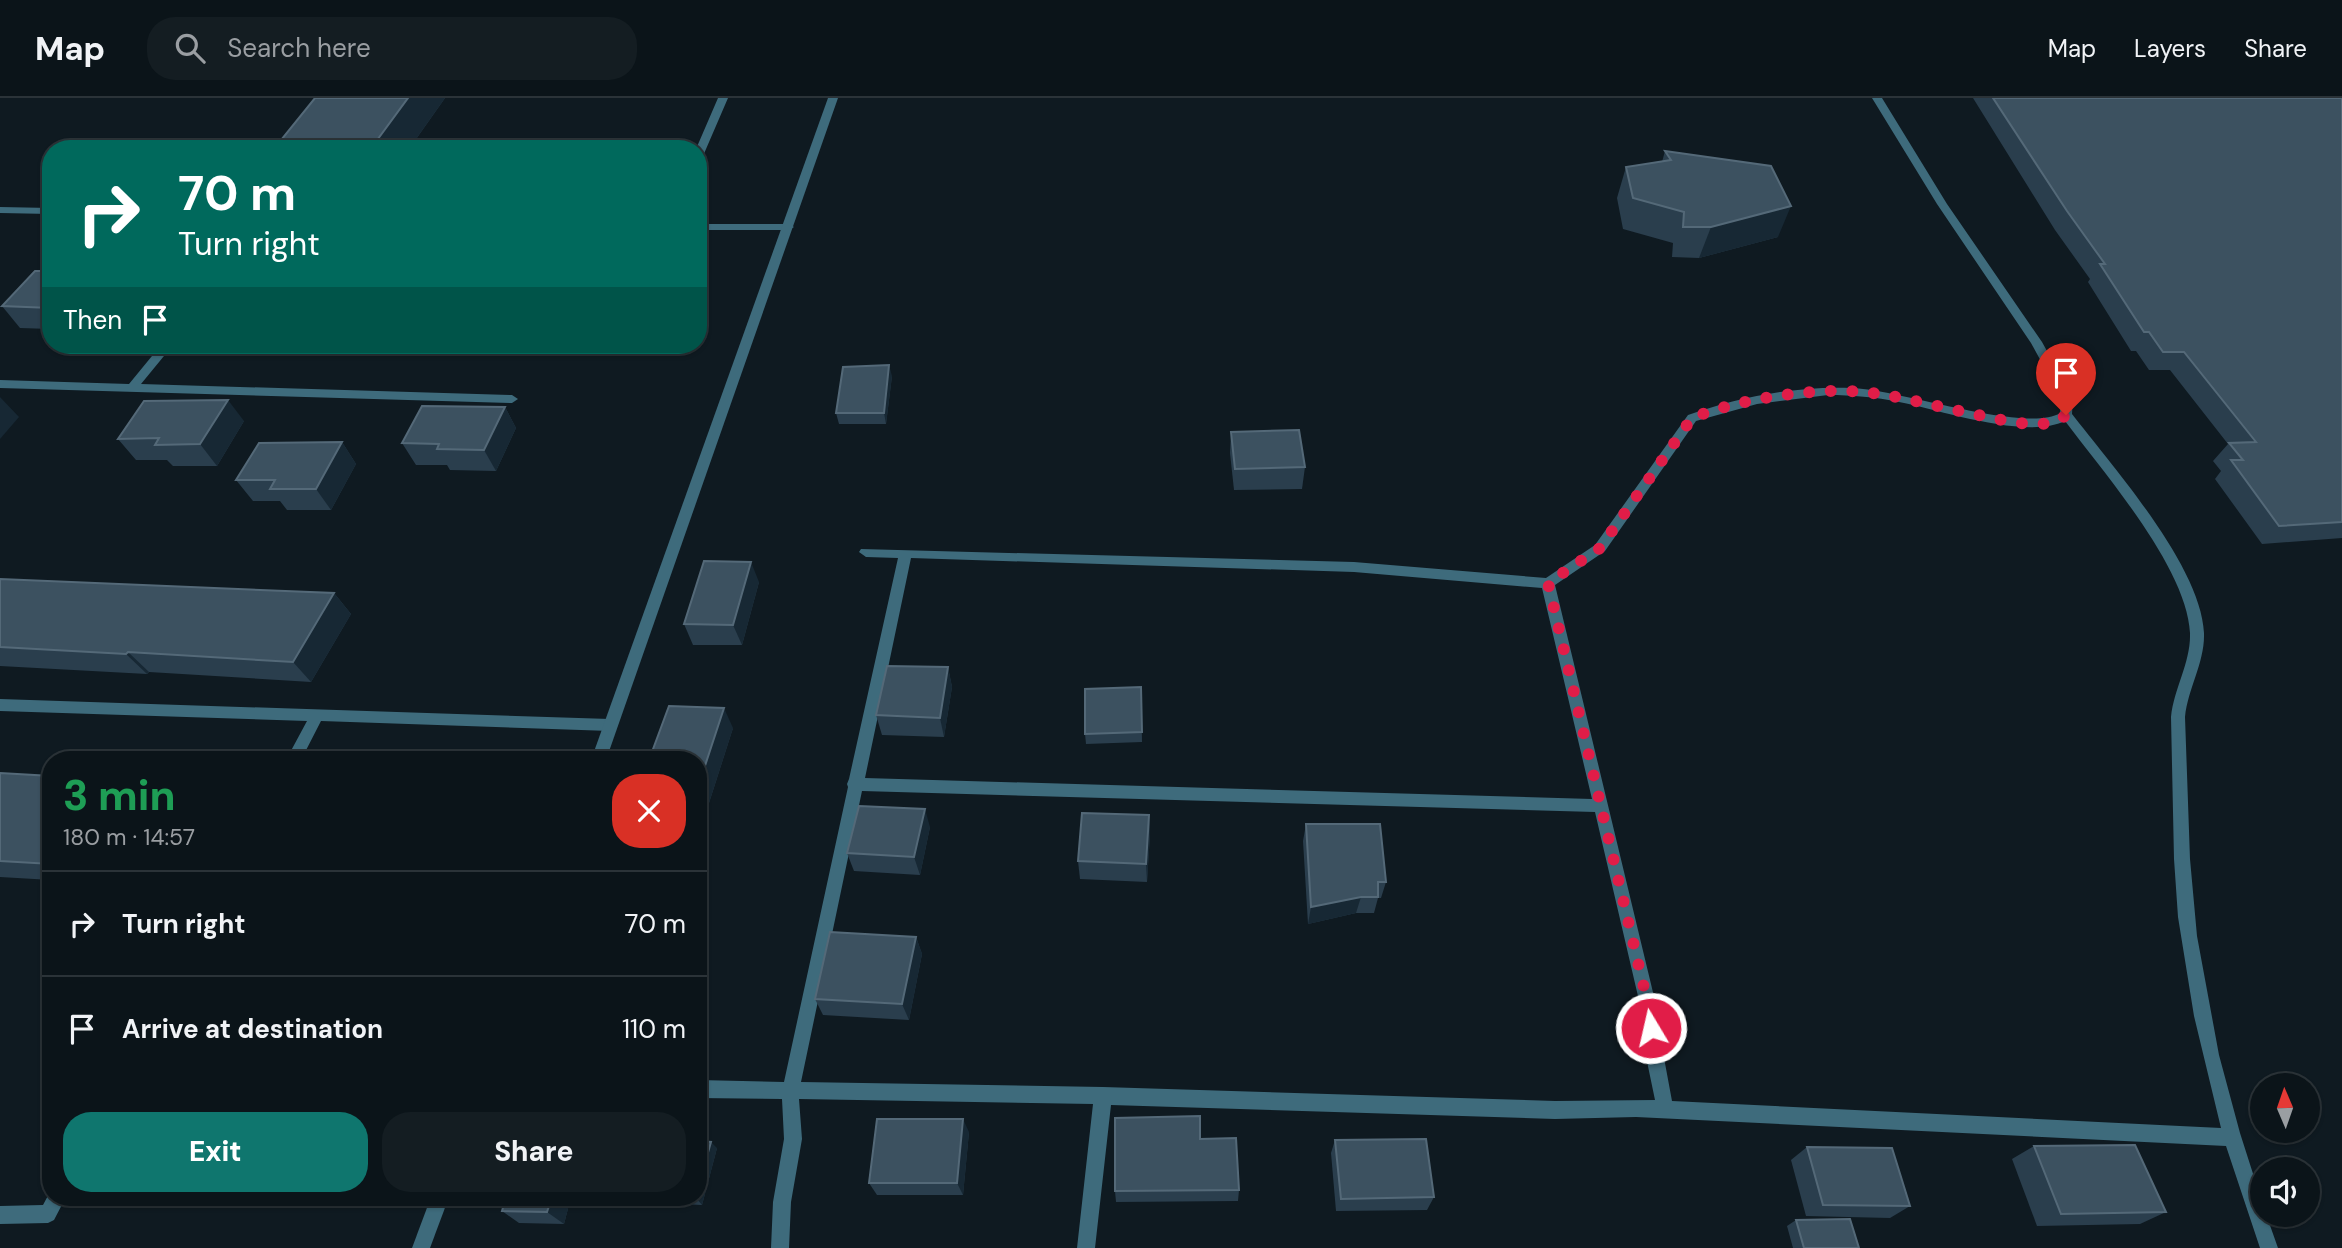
<!DOCTYPE html>
<meta charset="utf-8">
<style>
body{margin:0;font-family:"DM Sans",sans-serif;background:#141d22;color:#f1f3f6;height:100vh;display:flex;flex-direction:column;font-size:26px;white-space:nowrap}
*{box-sizing:border-box;margin:0}
p{font-size:23px;color:#9a9ea2}
.icon{flex:none;width:38px;height:38px;fill:none;stroke:currentColor;stroke-width:2;stroke-linecap:round;stroke-linejoin:round}
.map{position:relative;flex:1;overflow:hidden}
.sheet{position:absolute;left:42px;top:653px;width:665px;height:455px;display:flex;flex-direction:column;background:#0b1419;border-radius:28px;box-shadow:0 2px 5px #0004,0 0 0 2px #2b3338}
.sheet>*{flex:none}
.guide{position:absolute;left:42px;top:42px;width:665px;height:214px;border-radius:28px;box-shadow:0 2px 5px #0004,0 0 0 2px #2b3338;background:#00695c;color:#fff;overflow:hidden}
.needle{width:46px;rotate:358deg}
.controls{position:absolute;left:2250px;top:975px;display:grid;gap:14px}
.controls a{display:grid;place-items:center;width:70px;height:70px;border-radius:50%;background:#0b1419;box-shadow:0 2px 5px #0004,0 0 0 2px #2b3338;font-size:35px}
.pin{position:absolute;display:grid;place-items:center;width:60px;height:60px;color:#fff;margin:-72px -30px;border-radius:50% 50% 50% 0;rotate:-45deg;box-shadow:0 0 7px #0007}
.pin .icon{rotate:45deg}
.me{position:absolute;width:77px;margin:-38px;rotate:351deg;stroke-linejoin:round;filter:drop-shadow(0 0 5px #0008)}
.turn{display:flex;align-items:center;gap:24px;height:147px;padding:0 21px;font-size:32px}
.turn .icon{width:91px;height:91px;stroke-width:2.5}
.turn b{display:block;font-size:49px;line-height:60px}
.then{display:flex;align-items:center;height:66px;padding:0 21px;background:#0003;gap:14px;font-size:26px}
.round{display:grid;place-items:center;flex:none;width:74px;height:74px;border-radius:28px;background:#141d22}
.overview{display:flex;align-items:center;justify-content:space-between;height:119px;padding:0 21px}
h1{font-size:42px;font-weight:800;line-height:52px;color:#1e9e55}
.cta{display:flex;gap:14px;margin-top:auto;padding:14px 21px}
.cta a{flex:1;height:80px;border-radius:28px;background:#0f766e;color:#fff;font-size:28px;font-weight:800;line-height:80px;text-align:center}
.cta a+a{background:#141d22;color:#f1f3f6}
ul{padding:0;list-style:none}
li{display:flex;align-items:center;gap:21px;height:105px;padding:0 21px;border-top:2px solid #2b3338}
li div{flex:1}
li b{display:block;font-size:26px}
li em{font-style:normal}
header{display:flex;align-items:center;gap:42px;box-sizing:border-box;height:98px;padding:0 35px;background:#0b1419;border-bottom:2px solid #2b3338}
header strong{font-size:33px}
nav{display:flex;gap:38px;margin-inline-start:auto;font-size:24px}
.search{width:490px;height:63px;background:#141d22;display:flex;align-items:center;gap:18px;box-sizing:border-box;padding:0 24px;border-radius:28px;color:#9a9ea2;font-size:26px}
.map>svg:first-child{display:block}
.lines{fill:none;stroke-linecap:round;stroke-linejoin:round}
.lane{fill:#3e6b7c;fill-rule:evenodd}
.street{fill:#3e6b7c;fill-rule:evenodd}
.wall{fill:#2a3e4d}
.shaded-wall{fill:#172834}
.building{fill:#3c5160;stroke:#546978;stroke-width:2}
.route{stroke:#e11d48;stroke-width:12;stroke-dasharray:0 21.6}
</style>
<header>
<strong>Map</strong>
<div class="search"><svg class="icon" aria-label="search" viewBox="0 0 24 24"><circle cx="10" cy="10" r="6"/><path d="M15 15l6 6"/></svg>Search here</div>
<nav><a>Map</a><a>Layers</a><a>Share</a></nav>
</header>
<div class="map">
<svg width="2342" height="1150" viewBox="0 0 2342 1150">
<rect width="100%" height="100%" fill="#0f1a21"/>
<g class="lines">
<g class="lane">
<polygon points="0,109 51,110 51,116 0,115"/>
<polygon points="698,126 789,126 794,129 789,132 698,132"/>
<polygon points="161,247 173,247 141,286 512,297 518,301 512,305 0,290 0,282 129,286"/>
<polygon points="0,601 610,621 615,623 617,627 615,631 610,633 321,623 301,662 286,662 307,623 0,613"/>
<polygon points="51,1092 51,1099 66,1099 54,1122 48,1125 0,1126 0,1108 43,1107"/>
</g>
<g class="street">
<polygon points="718,0 728,0 703,58 698,61 698,51 696,51"/>
<polygon points="828,0 838,0 606,662 591,662"/>
<path d="M 1872,0 L 1882,0 L 1947,106 L 2042,244 L 2073,300 L 2072,316 C 2113,369 2201,468 2204,535 C 2205,564 2188,590 2185,619 L 2190,761 L 2197,838 L 2219,957 L 2240,1035 L 2263,1107 L 2263,1116 L 2266,1116 L 2278,1150 L 2260,1150 L 2226,1048 L 1636,1019 L 1555,1021 L 1111,1007 L 1095,1150 L 1077,1150 L 1093,1006 L 799,1001 L 802,1041 L 791,1104 L 789,1150 L 771,1150 L 773,1104 L 784,1041 L 782,1001 L 698,1000 L 698,982 L 784,984 L 848,689 L 847,686 L 849,681 L 898,460 L 866,459 L 859,454 L 861,451 L 1354,464 L 1546,480 L 1595,447 L 1688,317 C 1740,299 1795,288 1851,290 C 1898,291 2027,336 2060,315 L 2061,300 L 2031,245 L 1937,106 ZM 1828,297 C 1852,297 1875,299 1899,304 C 1941,312 2026,342 2065,323 C 2104,375 2187,470 2190,535 C 2191,564 2174,590 2171,619 L 2174,761 L 2178,819 L 2194,918 L 2221,1030 L 1672,1003 L 1662,949 L 1657,911 L 1555,487 L 1605,453 L 1696,323 L 1757,306 ZM 911,460 L 1354,474 L 1542,490 L 1592,701 L 865,680 ZM 862,693 L 1595,714 L 1641,911 L 1644,949 L 1655,1002 L 1555,1003 L 1103,989 L 801,984 Z"/>
<polygon points="431,1099 449,1099 430,1150 412,1150"/>
</g>
</g>
<g class="wall">
<polygon points="315,0 445,0 409,51 279,51 277,47"/>
<polygon points="1973,0 2342,0 2342,440 2262,446 2215,381 2221,373 2213,363 2228,346 2170,272 2149,272 2136,253 2131,253 2088,184 2090,181 2055,132"/>
<polygon points="1665,53 1778,139 1699,160 1672,159 1673,145 1623,131 1617,100 1626,69 1662,64"/>
<polygon points="51,173 51,231 20,230 2,208"/>
<polygon points="892,278 886,326 839,326 836,315"/>
<polygon points="505,309 516,330 496,373 450,372 447,367 416,367 402,345"/>
<polygon points="244,323 217,368 173,368 167,362 136,362 118,341"/>
<polygon points="1231,334 1305,369 1302,391 1234,392 1230,355"/>
<polygon points="342,344 356,366 331,412 287,412 280,403 253,403 236,382"/>
<polygon points="0,481 334,495 351,516 311,584 149,574 147,576 0,568"/>
<polygon points="759,484 742,547 693,547 684,526"/>
<polygon points="948,569 952,589 944,639 882,637 876,617"/>
<polygon points="1141,589 1142,644 1086,646 1085,636"/>
<polygon points="733,630 709,705 698,705 698,662"/>
<polygon points="0,675 51,678 51,782 0,779"/>
<polygon points="1149,717 1150,736 1147,784 1080,781 1078,763"/>
<polygon points="1306,726 1386,784 1381,800 1378,800 1374,815 1356,815 1308,826 1303,743"/>
<polygon points="930,729 920,777 854,773 847,755"/>
<polygon points="916,839 922,856 909,922 823,917 815,901"/>
<polygon points="969,1034 963,1097 877,1097 869,1085"/>
<polygon points="1200,1041 1239,1092 1238,1103 1116,1104 1115,1093"/>
<polygon points="1335,1042 1434,1099 1427,1112 1336,1113 1331,1055"/>
<polygon points="2034,1048 2166,1114 2140,1126 2037,1128 2012,1061"/>
<polygon points="1807,1049 1910,1108 1890,1120 1806,1118 1791,1062"/>
<polygon points="717,1050 702,1107 659,1105 652,1099"/>
<polygon points="571,1099 564,1126 519,1125 502,1113"/>
<polygon points="1796,1122 1859,1150 1793,1150 1787,1128"/>
</g>
<g class="shaded-wall">
<polygon points="408,0 445,0 409,51 373,51 372,49"/>
<polygon points="1791,108 1778,139 1699,160 1711,129"/>
<polygon points="889,267 892,278 886,326 884,315"/>
<polygon points="0,299 19,319 0,341"/>
<polygon points="228,302 244,323 217,368 200,346"/>
<polygon points="505,309 516,330 496,373 484,352"/>
<polygon points="342,344 356,366 331,412 316,391"/>
<polygon points="751,464 759,484 742,547 733,527"/>
<polygon points="334,495 351,516 311,584 293,564"/>
<polygon points="128,554 149,574 147,576 126,556"/>
<polygon points="948,569 952,589 944,639 940,620"/>
<polygon points="724,610 733,630 709,705 699,686"/>
<polygon points="925,711 930,729 920,777 914,759"/>
<polygon points="1149,717 1150,736 1147,784 1146,766"/>
<polygon points="1361,799 1356,815 1308,826 1311,809"/>
<polygon points="916,839 922,856 909,922 902,906"/>
<polygon points="963,1021 969,1034 963,1097 957,1085"/>
<polygon points="711,1044 717,1050 702,1107 696,1100 696,1099 698,1099 698,1090"/>
<polygon points="552,1099 571,1099 564,1126 547,1114"/>
</g>
<g class="building">
<polygon points="315,0 408,0 372,49 277,47"/>
<polygon points="1993,0 2342,0 2342,424 2279,428 2231,362 2243,362 2229,345 2256,344 2184,254 2163,254 2149,234 2144,234 2100,166 2105,166 2067,113"/>
<polygon points="1665,53 1771,68 1791,108 1711,129 1683,129 1684,114 1633,100 1626,69 1671,62"/>
<polygon points="35,173 51,173 51,210 2,208"/>
<polygon points="889,267 884,315 836,315 843,269"/>
<polygon points="228,302 200,346 155,347 159,340 118,341 144,303"/>
<polygon points="422,308 505,309 484,352 437,351 439,346 402,345"/>
<polygon points="1299,332 1305,369 1235,371 1231,334"/>
<polygon points="342,344 316,391 270,391 275,382 236,382 259,345"/>
<polygon points="704,463 751,464 733,527 684,526"/>
<polygon points="0,481 334,495 293,564 128,554 126,556 0,549"/>
<polygon points="887,568 948,569 940,620 876,617"/>
<polygon points="1141,589 1142,634 1085,636 1085,591"/>
<polygon points="669,608 724,610 699,686 698,662 649,662"/>
<polygon points="0,675 51,678 51,766 0,763"/>
<polygon points="859,708 925,711 914,759 847,755"/>
<polygon points="1082,715 1149,717 1146,766 1078,763"/>
<polygon points="1306,726 1380,726 1386,784 1378,784 1378,799 1361,799 1311,809"/>
<polygon points="830,834 916,839 902,906 815,901"/>
<polygon points="1200,1018 1200,1041 1236,1040 1239,1092 1115,1093 1115,1020"/>
<polygon points="877,1021 963,1021 957,1085 869,1085"/>
<polygon points="1426,1041 1434,1099 1341,1101 1335,1042"/>
<polygon points="698,1043 711,1044 698,1090"/>
<polygon points="2135,1047 2166,1114 2061,1116 2034,1048"/>
<polygon points="1807,1049 1892,1050 1910,1108 1823,1107"/>
<polygon points="506,1099 552,1099 547,1114 502,1113"/>
<polygon points="662,1099 696,1099 696,1100"/>
<polygon points="1850,1121 1859,1150 1804,1150 1796,1122"/>
</g>
<g class="lines">
<path class="route" d="M 1651,930 L 1649,911 L 1548,485 L 1600,450 L 1692,320 C 1743,300 1818,288 1872,295 C 1909,300 1946,311 1983,318 C 2006,323 2047,334 2066,317"/>
</g>
</svg>
<div class="controls">
<a><svg class="needle" viewBox="-14 -14 28 28"><path d="M0-13l5 13h-10z" fill="#e53935"/><path d="M0 13l5-13h-10z" fill="#9a9ea2"/></svg></a>
<a><svg class="icon" aria-label="sound" viewBox="0 0 24 24"><path d="M4 9h4l5-4v14l-5-4H4zM17 9q2 3 0 6"/></svg></a>
</div>
<div class="pin" style="left:2066px;top:317px;background:#d93025"><svg class="icon" aria-label="arrive" viewBox="0 0 24 24"><path d="M6 21V4h12l-3 4 3 4H6"/></svg></div>
<svg class="me" style="left:1651px;top:930px" viewBox="-20 -20 40 40"><circle r="17" fill="#e11d48" stroke="#fff" stroke-width="3"/><path d="M0-11L8 9 0 5-8 9z" fill="#fff"/></svg>
<div class="guide">
<div class="turn"><svg class="icon" aria-label="right" viewBox="0 0 24 24"><path d="M7 20v-9h11M14 6l5 5-5 5"/></svg><div><b>70 m</b>Turn right</div></div>
<div class="then">Then<svg class="icon" aria-label="arrive" viewBox="0 0 24 24"><path d="M6 21V4h12l-3 4 3 4H6"/></svg></div>
</div>
<section class="sheet">
<div class="overview"><div><h1>3 min</h1><p>180 m · 14:57</p></div><a class="round" style="background:#d93025;color:#fff"><svg class="icon" aria-label="close" viewBox="0 0 24 24"><path d="M6 6l12 12M18 6L6 18"/></svg></a></div>
<ul>
<li><svg class="icon" aria-label="right" viewBox="0 0 24 24"><path d="M7 20v-9h11M14 6l5 5-5 5"/></svg><div><b>Turn right</b></div><em>70 m</em></li>
<li><svg class="icon" aria-label="arrive" viewBox="0 0 24 24"><path d="M6 21V4h12l-3 4 3 4H6"/></svg><div><b>Arrive at destination</b></div><em>110 m</em></li>
</ul>
<div class="cta"><a>Exit</a><a>Share</a></div>
</section>
</div>
